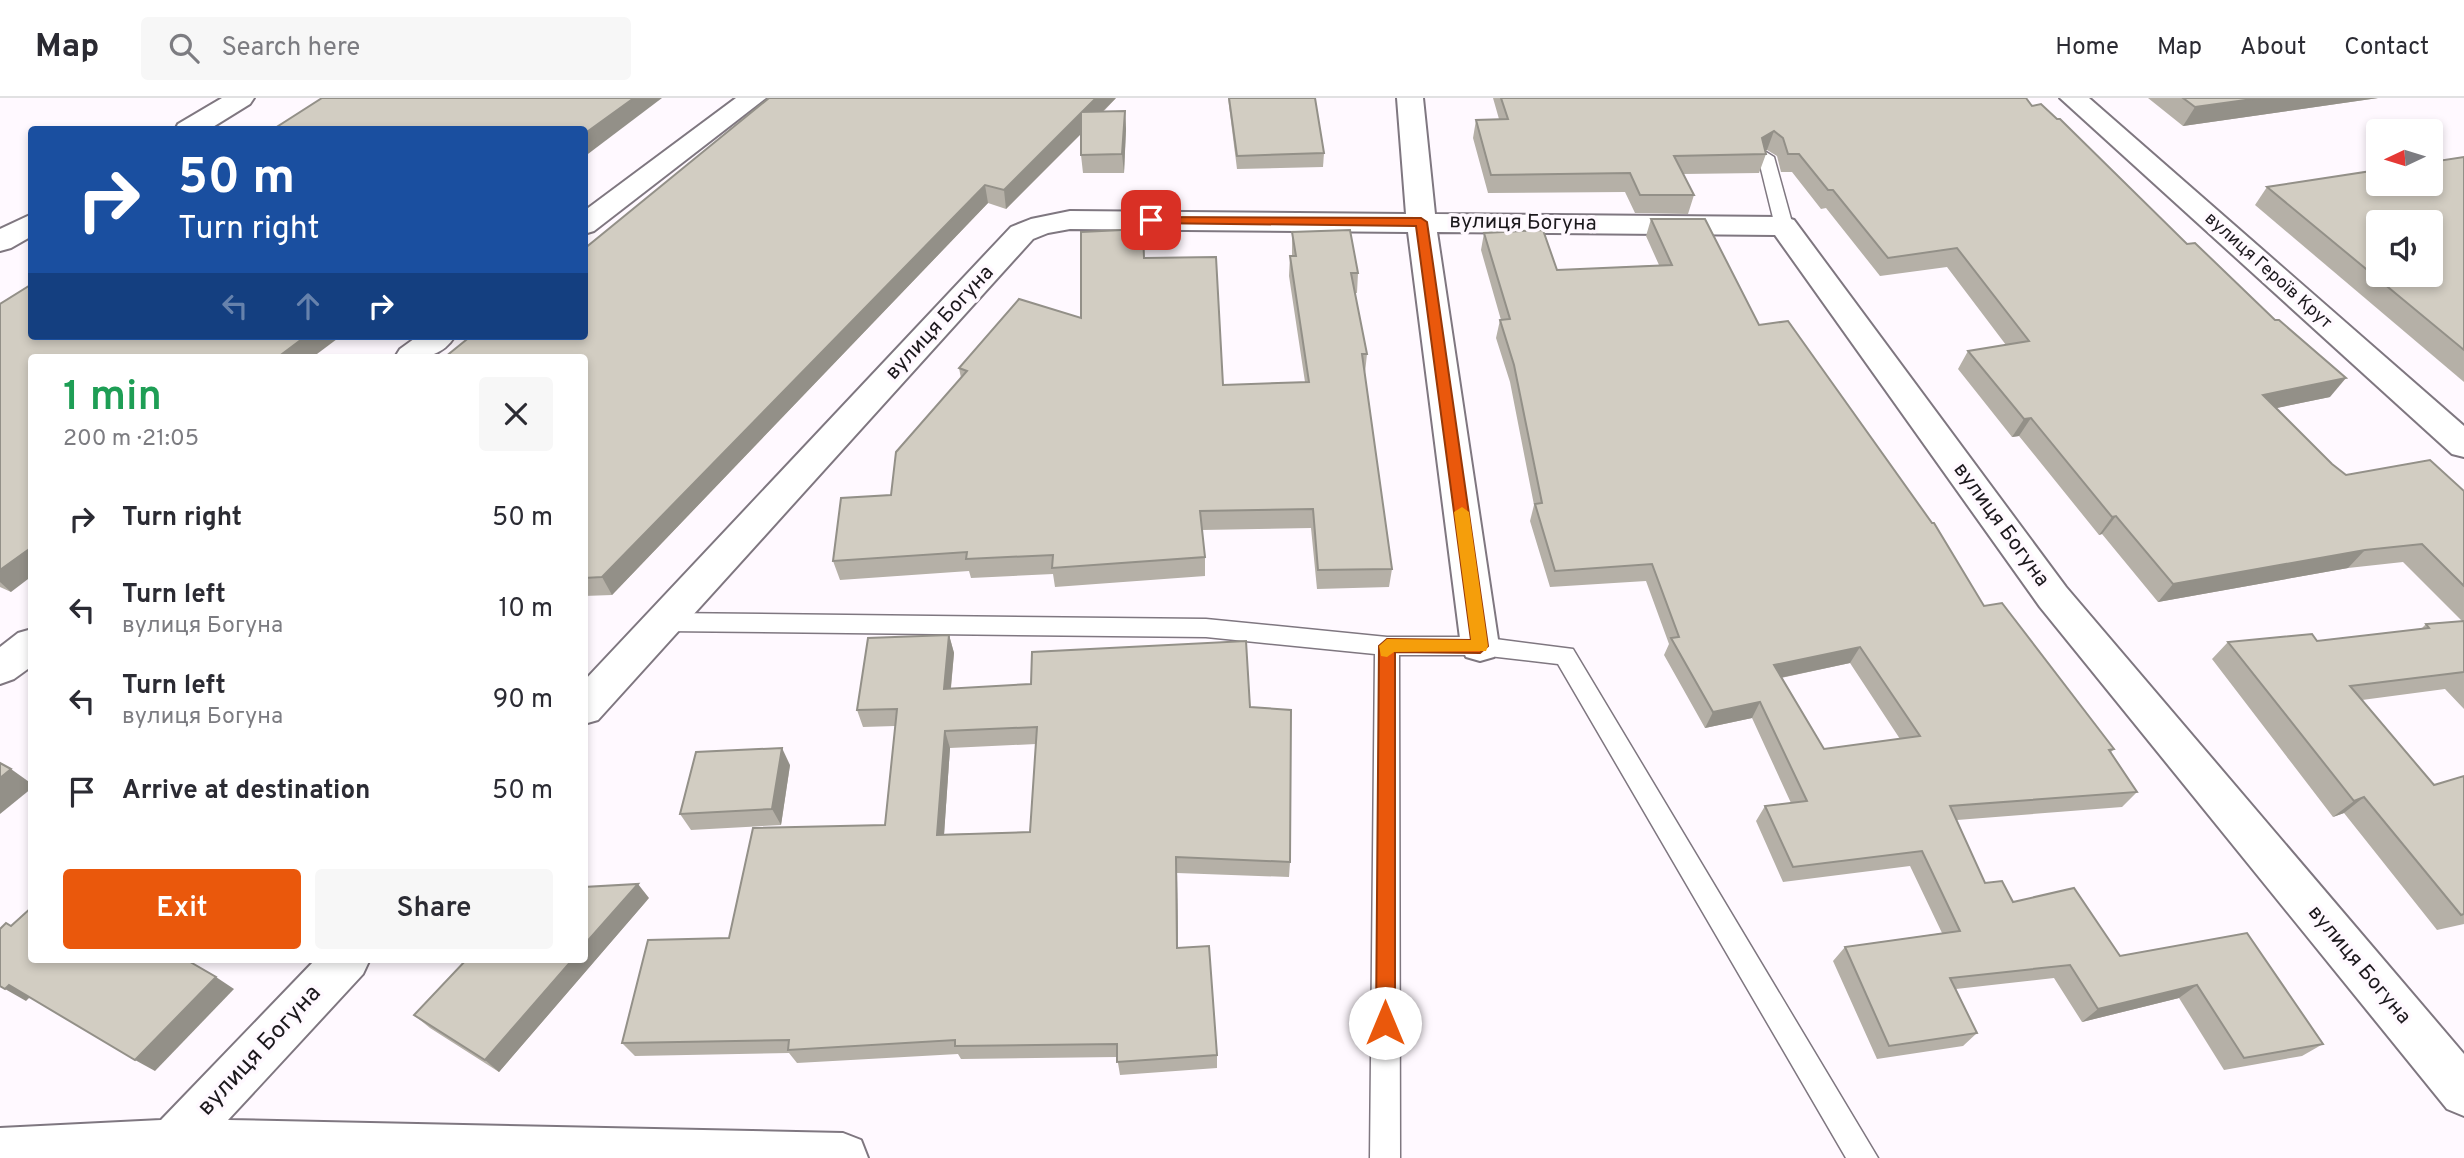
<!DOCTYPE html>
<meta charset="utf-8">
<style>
body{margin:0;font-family:Overpass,sans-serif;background:#f7f7f7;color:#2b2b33;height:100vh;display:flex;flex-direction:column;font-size:26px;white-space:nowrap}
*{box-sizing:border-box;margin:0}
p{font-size:23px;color:#7c7c81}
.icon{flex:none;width:38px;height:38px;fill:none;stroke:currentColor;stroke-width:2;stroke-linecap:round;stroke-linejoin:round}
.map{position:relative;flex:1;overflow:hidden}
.drawer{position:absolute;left:28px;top:256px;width:560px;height:609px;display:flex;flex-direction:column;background:#fff;border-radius:7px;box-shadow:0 4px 10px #0003}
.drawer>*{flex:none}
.top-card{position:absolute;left:28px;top:28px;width:560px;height:214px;border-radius:7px;box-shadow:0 4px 10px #0003;background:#1a4fa0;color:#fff;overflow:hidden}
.needle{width:46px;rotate:266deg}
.buttons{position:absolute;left:2366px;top:21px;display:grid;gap:14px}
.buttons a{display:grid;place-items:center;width:77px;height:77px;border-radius:7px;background:#fff;box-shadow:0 4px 10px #0003;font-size:35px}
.pin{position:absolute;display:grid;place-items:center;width:60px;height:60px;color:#fff;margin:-30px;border-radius:14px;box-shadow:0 4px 10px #0006}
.me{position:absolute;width:77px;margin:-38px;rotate:0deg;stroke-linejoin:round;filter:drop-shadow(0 0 5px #0008)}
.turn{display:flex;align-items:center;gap:24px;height:147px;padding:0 35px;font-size:32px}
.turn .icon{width:91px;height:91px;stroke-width:2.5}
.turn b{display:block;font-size:49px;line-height:60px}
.lanes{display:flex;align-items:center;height:66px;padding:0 35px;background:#0003;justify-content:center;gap:35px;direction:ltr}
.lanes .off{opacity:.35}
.round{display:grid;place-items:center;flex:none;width:74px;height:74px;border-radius:7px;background:#f7f7f7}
.summary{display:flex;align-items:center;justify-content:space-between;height:119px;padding:0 35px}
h1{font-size:42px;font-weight:600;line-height:52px;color:#1e9e55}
.button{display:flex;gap:14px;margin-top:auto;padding:14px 35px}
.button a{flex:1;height:80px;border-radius:7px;background:#ea580c;color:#fff;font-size:28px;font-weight:600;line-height:80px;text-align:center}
.button a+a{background:#f7f7f7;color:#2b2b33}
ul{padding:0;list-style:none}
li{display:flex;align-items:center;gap:21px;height:91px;padding:0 35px}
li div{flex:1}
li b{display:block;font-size:26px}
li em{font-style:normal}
header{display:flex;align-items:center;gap:42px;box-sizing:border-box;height:98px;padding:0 35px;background:#fff;border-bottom:2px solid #e1e1e2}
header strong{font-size:33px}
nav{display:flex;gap:38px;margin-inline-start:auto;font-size:24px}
.search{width:490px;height:63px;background:#f7f7f7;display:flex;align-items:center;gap:18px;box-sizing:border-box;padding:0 24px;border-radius:7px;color:#7c7c81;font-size:26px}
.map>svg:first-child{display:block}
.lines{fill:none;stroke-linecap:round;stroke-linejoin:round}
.lane-casing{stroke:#7f7780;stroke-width:3}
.street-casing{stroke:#7f7780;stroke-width:4}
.secondary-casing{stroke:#7f7780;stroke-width:4}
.lane{fill:#fff;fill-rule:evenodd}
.street{fill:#fff;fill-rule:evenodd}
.secondary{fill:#fff;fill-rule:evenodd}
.wall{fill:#b5b0a7;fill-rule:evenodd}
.shaded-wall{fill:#939088}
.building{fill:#d2cdc2;stroke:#939088;stroke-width:2;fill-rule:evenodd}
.route{fill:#ea580c;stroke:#983908;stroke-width:2}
.slow{fill:#f59e0b}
.labels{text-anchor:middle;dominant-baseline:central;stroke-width:7;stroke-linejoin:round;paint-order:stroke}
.far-street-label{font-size:18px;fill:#1c191d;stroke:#fff9ff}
.street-label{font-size:21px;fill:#1c191d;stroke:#fff9ff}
.near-street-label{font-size:24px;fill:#1c191d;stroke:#fff9ff}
</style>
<header>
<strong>Map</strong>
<div class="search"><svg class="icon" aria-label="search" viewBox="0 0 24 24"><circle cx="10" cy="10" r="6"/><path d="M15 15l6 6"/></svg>Search here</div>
<nav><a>Home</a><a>Map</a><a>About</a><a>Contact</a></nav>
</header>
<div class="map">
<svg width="2464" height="1060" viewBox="0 0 2464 1060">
<rect width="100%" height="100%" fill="#fff9ff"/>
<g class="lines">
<g class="lane-casing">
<g id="lane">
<polygon points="1766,54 1774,59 1793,128 1790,132 1778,132 1775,128 1758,59"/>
<polygon points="665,515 1206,521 1387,539 1480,539 1573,551 1878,1060 1846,1060 1558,566 1480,557 1399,557 1400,1060 1370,1060 1375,556 1206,539 665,533 657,530 654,524 657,518"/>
</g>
</g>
<g class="street-casing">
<g id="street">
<polygon points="736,0 766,0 594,133 584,136 584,113"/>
<polygon points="1397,0 1423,0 1435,116 1784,119 1794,122 2066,489 2464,956 2464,1018 2447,1011 2040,509 1775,137 1437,134 1499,548 1494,559 1480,563 1466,559 1461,548 1408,134 1070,131 1048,135 1033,141 598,622 584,626 584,583 1011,129 1031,121 1070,113 1406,116"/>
<polygon points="2060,0 2089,0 2464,328 2464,359 2452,356"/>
<path d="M 418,238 L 455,238 C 440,262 420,259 395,259 L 400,251 Z"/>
<polygon points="32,531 32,568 14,581 0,586 0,549 18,535"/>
<polygon points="316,861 370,861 363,876 228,1022 843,1035 861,1042 868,1060 0,1060 0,1030 161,1022"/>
</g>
</g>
<g class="secondary-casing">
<g id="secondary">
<polygon points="222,0 254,0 250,6 208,32 175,32 178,26"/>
<polygon points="32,116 32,138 11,150 0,153 0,131"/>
</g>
</g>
<use href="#lane" class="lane"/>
<use href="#street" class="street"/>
<use href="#secondary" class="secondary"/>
</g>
<g class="wall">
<polygon points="1116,0 1103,14 1125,13 1126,31 1124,75 1083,75 1081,57 1081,35 1006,111 988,105 612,497 584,498 584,259"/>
<polygon points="1228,0 1315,0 1324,55 1323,69 1237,71"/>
<polygon points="1493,0 2026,0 2032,8 2330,299 2276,310 2332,366 2346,377 2464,393 2464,611 2445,591 2362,602 2434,687 2464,678 2464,826 2437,832 2344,715 2333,719 2212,561 2228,544 2317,543 2421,531 2426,526 2462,523 2403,464 2348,470 2158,504 2102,436 2099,437 2019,338 2012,339 1958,271 1968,253 2006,247 1947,169 1880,178 1826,110 1821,111 1792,74 1781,74 1777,58 1767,52 1765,53 1766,56 1759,75 1683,76 1694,97 1688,116 1635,115 1625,94 1488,95 1473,40 1476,22 1499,21"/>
<polygon points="2148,0 2378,0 2183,28"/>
<polygon points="2464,59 2464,284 2255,107 2267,89"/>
<path d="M 1651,121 L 1759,227 L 1984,508 L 2114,651 L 2111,654 L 2137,694 L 2122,709 L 1957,722 L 1985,785 L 2013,804 L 2120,858 L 2247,835 L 2323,946 L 2302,958 L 2224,972 L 2179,900 L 2082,924 L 2054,880 L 1956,891 L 1977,935 L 1963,948 L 1877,961 L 1833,863 L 1845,849 L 1942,835 L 1910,768 L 1783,784 L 1756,723 L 1765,708 L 1791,705 L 1752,620 L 1705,630 L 1664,557 L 1669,546 L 1646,483 L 1550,489 L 1530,423 L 1534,407 L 1510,284 L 1496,240 L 1500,222 L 1501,222 L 1481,152 L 1484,135 L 1557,172 L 1659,167 L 1646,138 ZM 1850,565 L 1900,641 L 1824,651 L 1781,580 Z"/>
<polygon points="1292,134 1358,175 1357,195 1354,195 1367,256 1365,275 1392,471 1389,489 1317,491 1311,430 1202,432 1205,459 1205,478 1055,489 1053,476 971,480 969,473 840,482 833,463 891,397 961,280 959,270 1081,220 1145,160 1223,287 1305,284 1289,178 1290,158 1292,158"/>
<polygon points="0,206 32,259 11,494 0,489"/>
<path d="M 949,537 L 954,555 L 951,590 L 1250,609 L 1290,764 L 1289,779 L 1177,775 L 1178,850 L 1217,957 L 1217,970 L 1120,977 L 1117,959 L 961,961 L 958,956 L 797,965 L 789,955 L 635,958 L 622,945 L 729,840 L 885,727 L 895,628 L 863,629 L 857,612 ZM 1036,646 L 1030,734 L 944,736 L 950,650 Z"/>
<polygon points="790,667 781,727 691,732 680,716"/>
<polygon points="649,800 499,974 430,930 414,917 584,861"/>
</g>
<g class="shaded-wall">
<polygon points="634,0 662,0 584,59 584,36"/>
<polygon points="1096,0 1116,0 1084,32 1082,14"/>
<polygon points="2260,0 2378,0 2183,28 2195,9"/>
<polygon points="1125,13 1126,31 1124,75 1122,56"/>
<polygon points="1081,15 1083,34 1006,111 1004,92"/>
<polygon points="1774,33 1767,52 1758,56 1762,40"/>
<polygon points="985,87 988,105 612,497 602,479"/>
<polygon points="306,238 341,238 313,259 278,259"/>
<polygon points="2346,280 2330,299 2248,316 2263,297"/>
<polygon points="2031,320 2019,338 2012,339 2024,321"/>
<polygon points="2116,418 2102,436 2099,437 2112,419"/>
<polygon points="32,449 32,478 11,494 0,484 0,472"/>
<polygon points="2365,452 2348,470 2158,504 2173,486"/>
<polygon points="949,537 954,555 949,608 944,591"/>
<polygon points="1860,549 1850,565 1765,583 1774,567"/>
<polygon points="1760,604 1752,620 1705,630 1713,614"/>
<polygon points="945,633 950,650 943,752 937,737"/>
<polygon points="782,650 790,667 781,727 772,711"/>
<polygon points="11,671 32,686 32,690 0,716 0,680"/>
<polygon points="2364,699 2344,715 2333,719 2354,703"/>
<polygon points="1176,759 1177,775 1178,865 1177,850"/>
<polygon points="638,786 649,800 499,974 485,962 573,861 584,861 584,847"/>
<polygon points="216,879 234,891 155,973 135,962"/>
<polygon points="9,887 30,899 26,903 5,891"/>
<polygon points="2197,887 2179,900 2082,924 2098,911"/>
</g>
<g class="building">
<polygon points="322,0 634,0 584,36 584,32 272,32"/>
<polygon points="769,0 1096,0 1082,14 1125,13 1122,56 1081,57 1081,15 1004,92 985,87 602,479 584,480 584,259 445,259 471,238 584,238 584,151"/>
<polygon points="1229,0 1315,0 1324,55 1237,58"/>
<polygon points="1501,0 2026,0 2032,8 2041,6 2057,21 2060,21 2187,146 2195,145 2275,222 2279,222 2346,280 2263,297 2332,366 2346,377 2430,362 2464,393 2464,488 2422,446 2365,452 2173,486 2116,418 2112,419 2031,320 2024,321 1968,253 2029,243 1957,150 1888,160 1833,92 1828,92 1799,56 1788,56 1783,40 1774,33 1762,40 1766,56 1674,58 1694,97 1640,97 1630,75 1491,77 1476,22 1508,21"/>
<polygon points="2183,0 2260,0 2195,9"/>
<path d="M 2464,59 L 2464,252 L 2267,89 L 2378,72 L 2378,86 L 2431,86 L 2431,64 ZM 2378,124 L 2431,124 L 2431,177 L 2378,177 Z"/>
<path d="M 1651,121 L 1705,121 L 1759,227 L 1788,223 L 1932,425 L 1934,425 L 1984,508 L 2002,505 L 2114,651 L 2109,652 L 2137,694 L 1950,708 L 1985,785 L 2002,783 L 2013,804 L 2074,790 L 2120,858 L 2247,835 L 2323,946 L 2244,960 L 2197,887 L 2098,911 L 2070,867 L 1950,880 L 1977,935 L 1889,948 L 1845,849 L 1960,833 L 1922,753 L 1793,769 L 1765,708 L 1807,703 L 1760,604 L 1713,614 L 1671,540 L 1679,539 L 1652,466 L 1555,473 L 1535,406 L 1542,405 L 1514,267 L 1500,222 L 1510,221 L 1484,135 L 1543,132 L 1557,172 L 1672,167 ZM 1860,549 L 1920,638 L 1824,651 L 1774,567 Z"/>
<polygon points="1143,131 1144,160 1216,159 1223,287 1309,284 1290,158 1296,158 1292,134 1350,132 1358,175 1351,175 1367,256 1362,256 1392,471 1318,472 1313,411 1200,413 1205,459 1052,470 1053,457 966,461 967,454 833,463 841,400 891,397 896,354 967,273 959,270 1019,201 1081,220 1081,134"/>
<polygon points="32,186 32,238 306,238 278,259 32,259 32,449 0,472 0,206"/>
<polygon points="2464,523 2464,574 2350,588 2434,687 2464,678 2464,816 2461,817 2364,699 2354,703 2228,544 2312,536 2317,543 2429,530 2426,526"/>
<path d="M 949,537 L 944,591 L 1031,586 L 1032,554 L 1246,543 L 1250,609 L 1291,612 L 1290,764 L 1176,759 L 1177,850 L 1209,848 L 1217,957 L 1117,964 L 1117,946 L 955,948 L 955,942 L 788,952 L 789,942 L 622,945 L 648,842 L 729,840 L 753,730 L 885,727 L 897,611 L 857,612 L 868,540 ZM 1037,629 L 1030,734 L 937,737 L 945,633 Z"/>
<polygon points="782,650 772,711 680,716 696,654"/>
<polygon points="0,665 11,671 0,680"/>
<polygon points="638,786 584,847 584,789"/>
<polygon points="32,809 32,861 185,861 216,879 135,962 9,887 5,891 0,888 0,831 6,825 11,828"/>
<polygon points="467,861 573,861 485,962 414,917"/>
</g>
<polygon class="route" points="1151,119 1421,120 1427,124 1488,548 1480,555 1395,554 1395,925 1392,932 1385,935 1379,932 1376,925 1379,548 1387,541 1471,542 1416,128 1147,125 1145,122"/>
<polygon class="slow" points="1462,409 1469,414 1488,548 1486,553 1394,554 1387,559 1381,558 1379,548 1387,541 1471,542 1454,414"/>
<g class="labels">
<g class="far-street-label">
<text transform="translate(2268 173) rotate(42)">вулиця Героїв Крут</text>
</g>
<g class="street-label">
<text transform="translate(1523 125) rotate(1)">вулиця Богуна</text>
<text transform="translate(940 225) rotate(-47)">вулиця Богуна</text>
<text transform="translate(2001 427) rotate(54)">вулиця Богуна</text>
<text transform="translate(2359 867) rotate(50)">вулиця Богуна</text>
</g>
<g class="near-street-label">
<text transform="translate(260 953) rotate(-47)">вулиця Богуна</text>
</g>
</g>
</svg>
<div class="buttons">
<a><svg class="needle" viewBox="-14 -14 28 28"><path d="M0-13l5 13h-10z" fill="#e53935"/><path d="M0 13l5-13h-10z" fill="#7c7c81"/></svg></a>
<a><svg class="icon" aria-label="sound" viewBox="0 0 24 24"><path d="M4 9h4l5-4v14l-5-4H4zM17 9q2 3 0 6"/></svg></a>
</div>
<div class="pin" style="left:1151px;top:122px;background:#d93025"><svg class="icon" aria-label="arrive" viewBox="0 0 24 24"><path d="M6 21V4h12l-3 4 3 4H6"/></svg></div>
<svg class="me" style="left:1385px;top:925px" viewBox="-20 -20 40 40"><circle r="19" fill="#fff"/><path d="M0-13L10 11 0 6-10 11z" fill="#ea580c"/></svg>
<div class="top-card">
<div class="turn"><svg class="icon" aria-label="right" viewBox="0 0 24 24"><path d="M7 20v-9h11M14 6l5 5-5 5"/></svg><div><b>50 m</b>Turn right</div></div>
<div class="lanes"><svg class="icon off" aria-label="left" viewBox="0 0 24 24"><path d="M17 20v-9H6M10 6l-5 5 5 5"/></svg><svg class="icon off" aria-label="ahead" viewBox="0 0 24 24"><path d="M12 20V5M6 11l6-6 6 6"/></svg><svg class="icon" aria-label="right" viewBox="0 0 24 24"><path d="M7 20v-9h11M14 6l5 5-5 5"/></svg></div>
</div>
<section class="drawer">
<div class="summary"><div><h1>1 min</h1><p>200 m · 21:05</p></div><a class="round"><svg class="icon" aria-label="close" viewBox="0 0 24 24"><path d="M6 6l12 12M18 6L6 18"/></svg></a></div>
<ul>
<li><svg class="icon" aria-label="right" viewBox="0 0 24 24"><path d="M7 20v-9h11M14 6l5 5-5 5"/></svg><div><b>Turn right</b></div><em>50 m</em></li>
<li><svg class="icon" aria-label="left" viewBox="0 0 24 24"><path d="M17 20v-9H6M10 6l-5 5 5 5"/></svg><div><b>Turn left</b><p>вулиця Богуна</p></div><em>10 m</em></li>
<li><svg class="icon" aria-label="left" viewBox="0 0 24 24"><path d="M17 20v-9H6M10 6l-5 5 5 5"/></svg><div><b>Turn left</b><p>вулиця Богуна</p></div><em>90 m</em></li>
<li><svg class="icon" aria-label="arrive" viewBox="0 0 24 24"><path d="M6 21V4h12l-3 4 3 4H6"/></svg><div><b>Arrive at destination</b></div><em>50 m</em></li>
</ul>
<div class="button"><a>Exit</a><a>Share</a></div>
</section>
</div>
